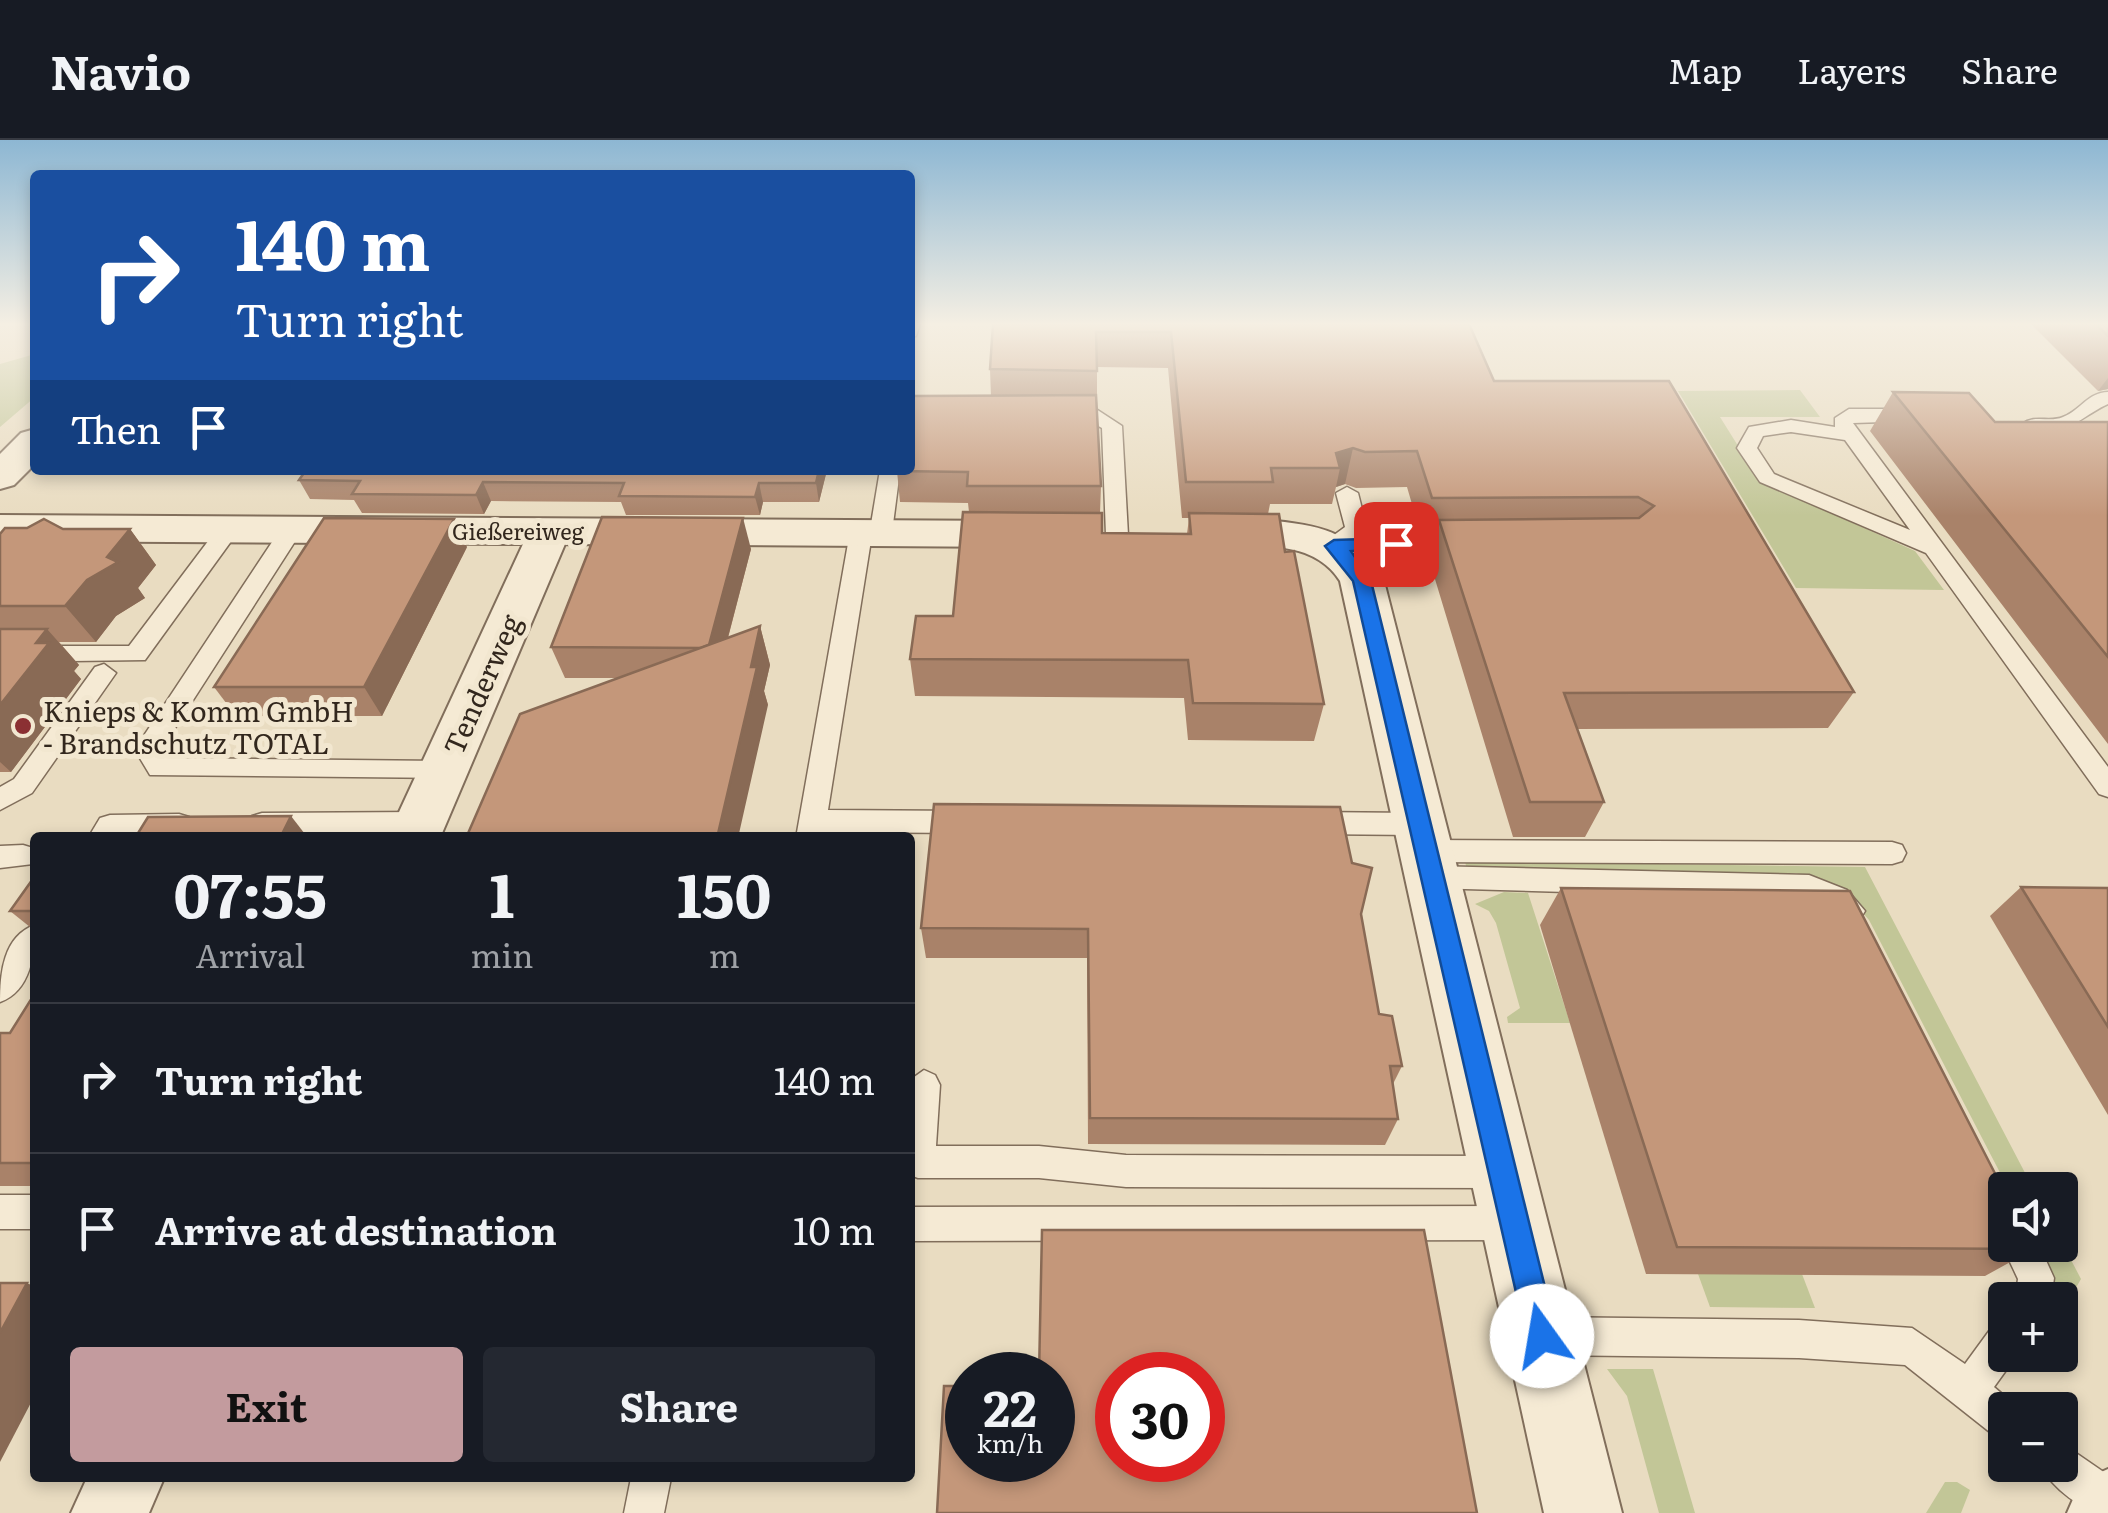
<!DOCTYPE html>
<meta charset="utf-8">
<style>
body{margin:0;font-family:Literata,serif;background:#242831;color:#f1f3f6;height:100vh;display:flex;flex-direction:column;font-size:38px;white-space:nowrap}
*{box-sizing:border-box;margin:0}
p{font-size:32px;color:#9ea1a6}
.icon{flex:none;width:55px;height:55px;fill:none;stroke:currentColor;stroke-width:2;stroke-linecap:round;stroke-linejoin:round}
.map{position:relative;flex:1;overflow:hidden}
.details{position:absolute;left:30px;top:692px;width:885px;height:650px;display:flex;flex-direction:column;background:#171b24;border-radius:10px;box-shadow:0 5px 15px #0003}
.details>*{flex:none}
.banner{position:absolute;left:30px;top:30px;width:885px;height:305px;border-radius:10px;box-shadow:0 5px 15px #0003;background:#1a4fa0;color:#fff;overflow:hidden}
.controls{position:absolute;left:1988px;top:1032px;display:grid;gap:20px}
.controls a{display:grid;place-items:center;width:90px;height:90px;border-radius:10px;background:#171b24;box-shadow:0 5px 15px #0003;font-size:50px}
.speed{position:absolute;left:945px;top:1212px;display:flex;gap:20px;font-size:50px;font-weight:700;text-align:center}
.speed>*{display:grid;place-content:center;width:130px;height:130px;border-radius:50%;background:#171b24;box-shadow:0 5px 15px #0003;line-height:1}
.speed small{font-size:25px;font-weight:400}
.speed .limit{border:15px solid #d22;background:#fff;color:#111}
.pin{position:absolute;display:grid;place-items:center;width:85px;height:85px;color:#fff;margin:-42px;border-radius:20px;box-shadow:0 5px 15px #0006}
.me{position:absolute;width:110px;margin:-55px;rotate:347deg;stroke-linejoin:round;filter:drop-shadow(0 0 8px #0008)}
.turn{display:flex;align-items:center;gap:35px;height:210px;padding:0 40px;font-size:45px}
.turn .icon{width:130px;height:130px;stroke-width:2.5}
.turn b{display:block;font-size:70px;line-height:85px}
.then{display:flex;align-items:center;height:95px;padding:0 40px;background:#0003;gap:20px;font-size:38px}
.eta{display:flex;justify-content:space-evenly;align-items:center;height:170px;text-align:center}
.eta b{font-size:60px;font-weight:700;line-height:70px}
.action{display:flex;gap:20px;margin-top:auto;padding:20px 40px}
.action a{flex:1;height:115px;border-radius:10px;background:#c39b9e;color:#111;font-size:40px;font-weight:700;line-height:115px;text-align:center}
.action a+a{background:#242831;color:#f1f3f6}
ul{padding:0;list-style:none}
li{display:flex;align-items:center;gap:30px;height:150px;padding:0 40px;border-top:2px solid #363941}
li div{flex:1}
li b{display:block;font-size:38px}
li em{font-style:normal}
header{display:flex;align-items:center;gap:60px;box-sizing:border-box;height:140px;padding:0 50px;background:#171b24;border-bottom:2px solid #363941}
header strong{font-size:48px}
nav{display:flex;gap:55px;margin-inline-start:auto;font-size:35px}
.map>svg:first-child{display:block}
.green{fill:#c2c697}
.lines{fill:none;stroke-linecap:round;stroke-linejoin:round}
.service-casing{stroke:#816e5b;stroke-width:3}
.minor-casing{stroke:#816e5b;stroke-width:4}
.service{fill:#f5ead4;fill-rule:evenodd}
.minor{fill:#f5ead4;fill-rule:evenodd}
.wall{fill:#a98269;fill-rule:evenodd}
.shaded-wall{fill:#896a55}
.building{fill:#c4977a;stroke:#896a55;stroke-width:2.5;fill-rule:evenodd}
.route{fill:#1a73e8;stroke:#114b97;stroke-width:2.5}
.poi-dot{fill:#8b3033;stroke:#f2e7d0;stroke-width:4}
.labels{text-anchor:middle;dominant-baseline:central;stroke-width:10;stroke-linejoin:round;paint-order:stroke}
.far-street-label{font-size:22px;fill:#32271d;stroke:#f2e7d0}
.street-label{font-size:28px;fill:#32271d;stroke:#f2e7d0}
.poi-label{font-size:28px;fill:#32271d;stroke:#f2e7d0;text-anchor:start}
</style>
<header>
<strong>Navio</strong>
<nav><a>Map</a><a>Layers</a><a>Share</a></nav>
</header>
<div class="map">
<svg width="2108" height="1373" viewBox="0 0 2108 1373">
<rect width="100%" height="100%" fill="#e9dcc1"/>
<g class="green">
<polygon points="35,214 35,257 0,287 0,224"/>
<polygon points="1800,250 1820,277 1720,277 1760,341 1915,411 1944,450 1796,448 1678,251"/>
<polygon points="1465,721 1865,727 2034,1050 2009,1050 1869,780 1842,749 1796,733 1467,731"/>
<polygon points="1504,752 1528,753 1570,883 1508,883 1507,877 1520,868 1496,783 1489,771 1475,764"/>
<polygon points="2060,1099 2081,1139 2060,1175 2053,1133 2037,1105 2060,1105"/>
<polygon points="1698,1134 1802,1134 1815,1168 1710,1167"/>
<polygon points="1607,1229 1653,1229 1695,1373 1659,1373 1627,1256"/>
<polygon points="1945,1342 1957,1342 1970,1350 1961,1373 1926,1373"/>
</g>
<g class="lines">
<g class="service-casing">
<g id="service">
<polygon points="910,184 920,184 916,196 910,197"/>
<path d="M 2108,252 L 2108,264 C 2082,275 2054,309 2022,284 C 2035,274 2049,283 2063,277 C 2081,270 2087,253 2108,252 Z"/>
<path d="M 1096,269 L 1122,286 L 1128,395 L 1117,402 L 1106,395 L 1102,288 C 1086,277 1065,286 1052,274 L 1062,268 Z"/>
<path d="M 1849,269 L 1915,269 L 1925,275 L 1915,281 L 1853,283 L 2108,627 L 2108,657 L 2099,654 L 1926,413 L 1760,342 L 1737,308 L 1749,287 L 1791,280 L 1835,287 L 1835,278 ZM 1791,292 L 1845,300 L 1910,390 L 1774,334 L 1757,308 L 1763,296 Z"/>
<polygon points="880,330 900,330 892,392 881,399 872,394 828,670 966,671 976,674 980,682 976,690 966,693 825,692 824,698 796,698 850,392 861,385 870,390"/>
<polygon points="1347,347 1358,353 1367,389 1357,399 1468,397 1479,404 1468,411 1326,411 1326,401 1345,387 1336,353"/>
<polygon points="229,382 240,389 145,520 0,522 0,506 129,506 221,384"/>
<polygon points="292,382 303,389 161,610 167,618 442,621 451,624 455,631 451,638 150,635 135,610 139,603 284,384"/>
<polygon points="104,524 116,533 32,653 0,670 0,647 14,639 95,527"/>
<polygon points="420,672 430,675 434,683 430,691 420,694 262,695 252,692 248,684 252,676 262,673"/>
<polygon points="1309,672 1417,673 1427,676 1431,684 1427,692 1417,695 1309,694 1299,691 1295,683 1299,675"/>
<polygon points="179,674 189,677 193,685 189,693 179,696 88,698 100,678 110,675"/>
<polygon points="1423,700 1892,702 1902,705 1906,713 1902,721 1892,724 1423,722 1413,719 1409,711 1413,703"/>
<polygon points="23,705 33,708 33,724 0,728 0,706"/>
<polygon points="1430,726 1809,735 1847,750 1865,771 1860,779 1850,783 1807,759 1430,748 1420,745 1416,737 1420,729"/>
<path d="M 35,785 C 35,813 31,851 0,862 C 0,834 3,796 35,785 Z"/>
<polygon points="924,930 935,935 940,945 936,1006 1039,1006 1126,1015 1503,1016 1515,1020 1520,1032 1515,1044 1503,1048 1126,1047 1039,1038 918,1038 910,1035 910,940"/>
<rect x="0" y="1055" width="35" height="34"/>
<polygon points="1515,1066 1527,1071 1532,1083 1527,1095 1515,1100 910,1101 910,1067"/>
<polygon points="2005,1098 2005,1105 2039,1105 2054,1138 2051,1160 2015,1160 2018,1139 2002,1105"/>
<polygon points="1542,1177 1799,1180 1912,1188 1965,1224 1992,1187 2005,1181 2005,1215 2017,1215 1994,1247 2021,1270 2005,1270 2005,1298 1991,1293 1905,1225 1799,1218 1542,1215 1529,1209 1523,1196 1529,1183"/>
<path d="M 2060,1302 L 2108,1335 L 2108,1373 C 2084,1373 2051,1348 2041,1325 L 2060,1325 Z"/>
<polygon points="631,1338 671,1338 664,1373 624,1373"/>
</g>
</g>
<g class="minor-casing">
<g id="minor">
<polygon points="35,289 35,324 14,345 0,349 0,314 21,293"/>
<polygon points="0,375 1032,381 1047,385 1053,394 1047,403 1032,407 565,404 440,698 387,698 523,404 0,401"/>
<path d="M 1275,381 C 1328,386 1354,395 1384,441 L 1622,1373 L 1544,1373 L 1340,441 C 1312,397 1255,407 1210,408 L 1195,404 L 1189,395 L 1195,386 Z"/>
<polygon points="2108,1329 2108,1373 2067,1373 2081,1341"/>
<polygon points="87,1338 164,1338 149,1373 71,1373"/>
</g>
</g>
<use href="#service" class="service"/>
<use href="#minor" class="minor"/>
</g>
<g class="wall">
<path d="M 993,184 L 1469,184 L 1494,241 L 1669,241 L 1854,552 L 1828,588 L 1577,589 L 1604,662 L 1585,697 L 1513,697 L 1428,416 L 1434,395 L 1421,395 L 1407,347 L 1356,348 L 1345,344 L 1336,347 L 1332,364 L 1270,364 L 1268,374 L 1285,412 L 1324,564 L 1314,601 L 1188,600 L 1184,558 L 915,556 L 910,519 L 953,476 L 969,372 L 968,363 L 900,362 L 897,331 L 991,256 L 990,229 ZM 1097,227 L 1168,228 L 1182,378 L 1189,378 L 1187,394 L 1102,393 L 1100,373 L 1101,346 L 1097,260 Z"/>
<polygon points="2031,184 2108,184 2108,249 2098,251"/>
<polygon points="1893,252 1995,282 2108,282 2108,604 1870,291"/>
<polygon points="306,330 827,330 819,362 763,362 760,375 626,375 621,362 491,361 484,374 362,373 354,360 310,359 299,340"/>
<polygon points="63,389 130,389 156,425 138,448 145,458 116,476 96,502 59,502 79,525 74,531 81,539 11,632 0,632 0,394"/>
<polygon points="467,407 382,576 236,576 214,547"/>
<polygon points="751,409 728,498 760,486 770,525 764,551 768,565 619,538 565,538 551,507"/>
<polygon points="35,736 35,791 10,771"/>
<polygon points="2021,747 2108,748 2108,975 1990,776"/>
<polygon points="1561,748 2034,1109 1985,1136 1646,1134 1540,785"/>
<polygon points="1361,774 1379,874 1402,926 1393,944 1398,979 1385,1005 1088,1004 1087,818 926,818 921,788"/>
<polygon points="35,853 35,1046 0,1046 0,893 10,893"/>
</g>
<g class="shaded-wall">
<polygon points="2108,238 2108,249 2098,251"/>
<polygon points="1353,308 1345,344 1336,347 1340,328 1336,313"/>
<polygon points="819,330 827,330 819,362 816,343"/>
<polygon points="483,342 491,361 484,374 476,355"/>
<polygon points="759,343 763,362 760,375 755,357"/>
<polygon points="743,378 751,409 717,539 708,508"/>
<polygon points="454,379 467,407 382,576 364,547"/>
<polygon points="130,389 156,425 138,448 145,458 116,476 96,502 65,466"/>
<polygon points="760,486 770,525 764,551 768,565 738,698 717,698"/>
<polygon points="47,489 79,525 74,531 81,539 11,632 0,622 0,565 36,503"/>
<polygon points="291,676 308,698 280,698"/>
<polygon points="27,1143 35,1147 35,1255 0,1322 0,1193"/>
</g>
<g class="building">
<polygon points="993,184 1469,184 1494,241 1669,241 1854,552 1564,553 1604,662 1530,662 1439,380 1639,378 1654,366 1638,357 1432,358 1417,311 1365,312 1353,308 1336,313 1340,328 1271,328 1273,342 1186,342 1171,192 1096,192 1097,231 990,229"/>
<polygon points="2096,184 2108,184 2108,196"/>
<polygon points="1893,252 1969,253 1995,282 2108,282 2108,517"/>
<polygon points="1096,255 1101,346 967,346 968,332 897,331 897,330 910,330 910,256"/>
<polygon points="306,330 819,330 816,343 759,343 755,357 619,356 624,343 483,342 476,355 352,354 360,341 299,340"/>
<polygon points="963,372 1102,373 1102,393 1191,394 1189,373 1279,374 1285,412 1294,411 1324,564 1193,563 1188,520 910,519 916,476 953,476"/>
<polygon points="602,377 743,378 709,505 701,508 551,507"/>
<polygon points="324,378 454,379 364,547 214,547"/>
<polygon points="44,379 63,389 130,389 107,417 118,422 87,440 65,466 0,466 0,394 5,388 27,388"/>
<polygon points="760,486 751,527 757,527 717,698 466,698 520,574"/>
<polygon points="0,489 47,489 36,503 49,503 0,565"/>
<polygon points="934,664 1340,667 1352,723 1372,728 1361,774 1379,874 1392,876 1402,926 1390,926 1398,979 1090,978 1088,789 921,788"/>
<polygon points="291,676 280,698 135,698 148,677"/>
<polygon points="35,736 35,771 10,771"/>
<polygon points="2021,747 2108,748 2108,887"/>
<polygon points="1561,748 1850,751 2005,1053 2005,1105 2032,1105 2034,1109 1677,1107"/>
<polygon points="35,853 35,1023 0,1023 0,893 10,893"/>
<path d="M 1042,1090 L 1424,1090 L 1477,1373 L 937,1373 L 944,1246 L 968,1246 L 968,1320 L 1052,1320 L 1052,1235 L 1039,1235 ZM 1118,1235 L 1202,1235 L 1202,1320 L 1118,1320 Z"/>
<polygon points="0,1143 27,1143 0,1193"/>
</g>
<linearGradient id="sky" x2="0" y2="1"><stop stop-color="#8db7d3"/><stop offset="0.49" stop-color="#f5efe3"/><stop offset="1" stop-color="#f5efe3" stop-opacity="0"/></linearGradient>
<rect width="2108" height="376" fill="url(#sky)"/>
<polygon class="route" points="1396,398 1405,404 1402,408 1351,411 1371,441 1557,1196 1553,1207 1542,1212 1531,1207 1526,1196 1353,441 1325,406 1334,400"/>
<circle class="poi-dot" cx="23" cy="586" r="10"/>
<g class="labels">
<g class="far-street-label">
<text x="518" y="390">Gießereiweg</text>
</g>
<g class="street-label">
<text transform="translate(481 544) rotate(-66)">Tenderweg</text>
</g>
<g class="poi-label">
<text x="43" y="570">Knieps &amp; Komm GmbH<tspan x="43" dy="32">- Brandschutz TOTAL</tspan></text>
</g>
</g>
</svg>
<div class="controls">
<a><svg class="icon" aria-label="sound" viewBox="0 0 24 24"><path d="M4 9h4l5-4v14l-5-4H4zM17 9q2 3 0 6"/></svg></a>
<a>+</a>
<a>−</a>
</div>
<div class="speed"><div>22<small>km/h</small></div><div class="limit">30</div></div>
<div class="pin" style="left:1396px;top:404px;background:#d93025"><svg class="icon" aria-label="arrive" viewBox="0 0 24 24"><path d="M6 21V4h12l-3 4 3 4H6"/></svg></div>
<svg class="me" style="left:1542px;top:1196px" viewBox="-20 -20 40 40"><circle r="19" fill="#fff"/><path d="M0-13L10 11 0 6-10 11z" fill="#1a73e8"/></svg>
<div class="banner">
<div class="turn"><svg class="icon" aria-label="right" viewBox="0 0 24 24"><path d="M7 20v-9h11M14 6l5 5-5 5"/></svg><div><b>140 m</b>Turn right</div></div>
<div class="then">Then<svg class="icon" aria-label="arrive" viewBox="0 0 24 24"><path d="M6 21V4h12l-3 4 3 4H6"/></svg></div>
</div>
<section class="details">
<div class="eta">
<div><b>07:55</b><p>Arrival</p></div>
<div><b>1</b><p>min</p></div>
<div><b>150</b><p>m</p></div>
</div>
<ul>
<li><svg class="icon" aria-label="right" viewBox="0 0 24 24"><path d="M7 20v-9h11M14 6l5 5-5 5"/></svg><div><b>Turn right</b></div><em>140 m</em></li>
<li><svg class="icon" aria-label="arrive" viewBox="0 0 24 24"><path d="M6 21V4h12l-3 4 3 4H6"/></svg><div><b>Arrive at destination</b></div><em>10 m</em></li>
</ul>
<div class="action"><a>Exit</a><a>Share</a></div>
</section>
</div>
